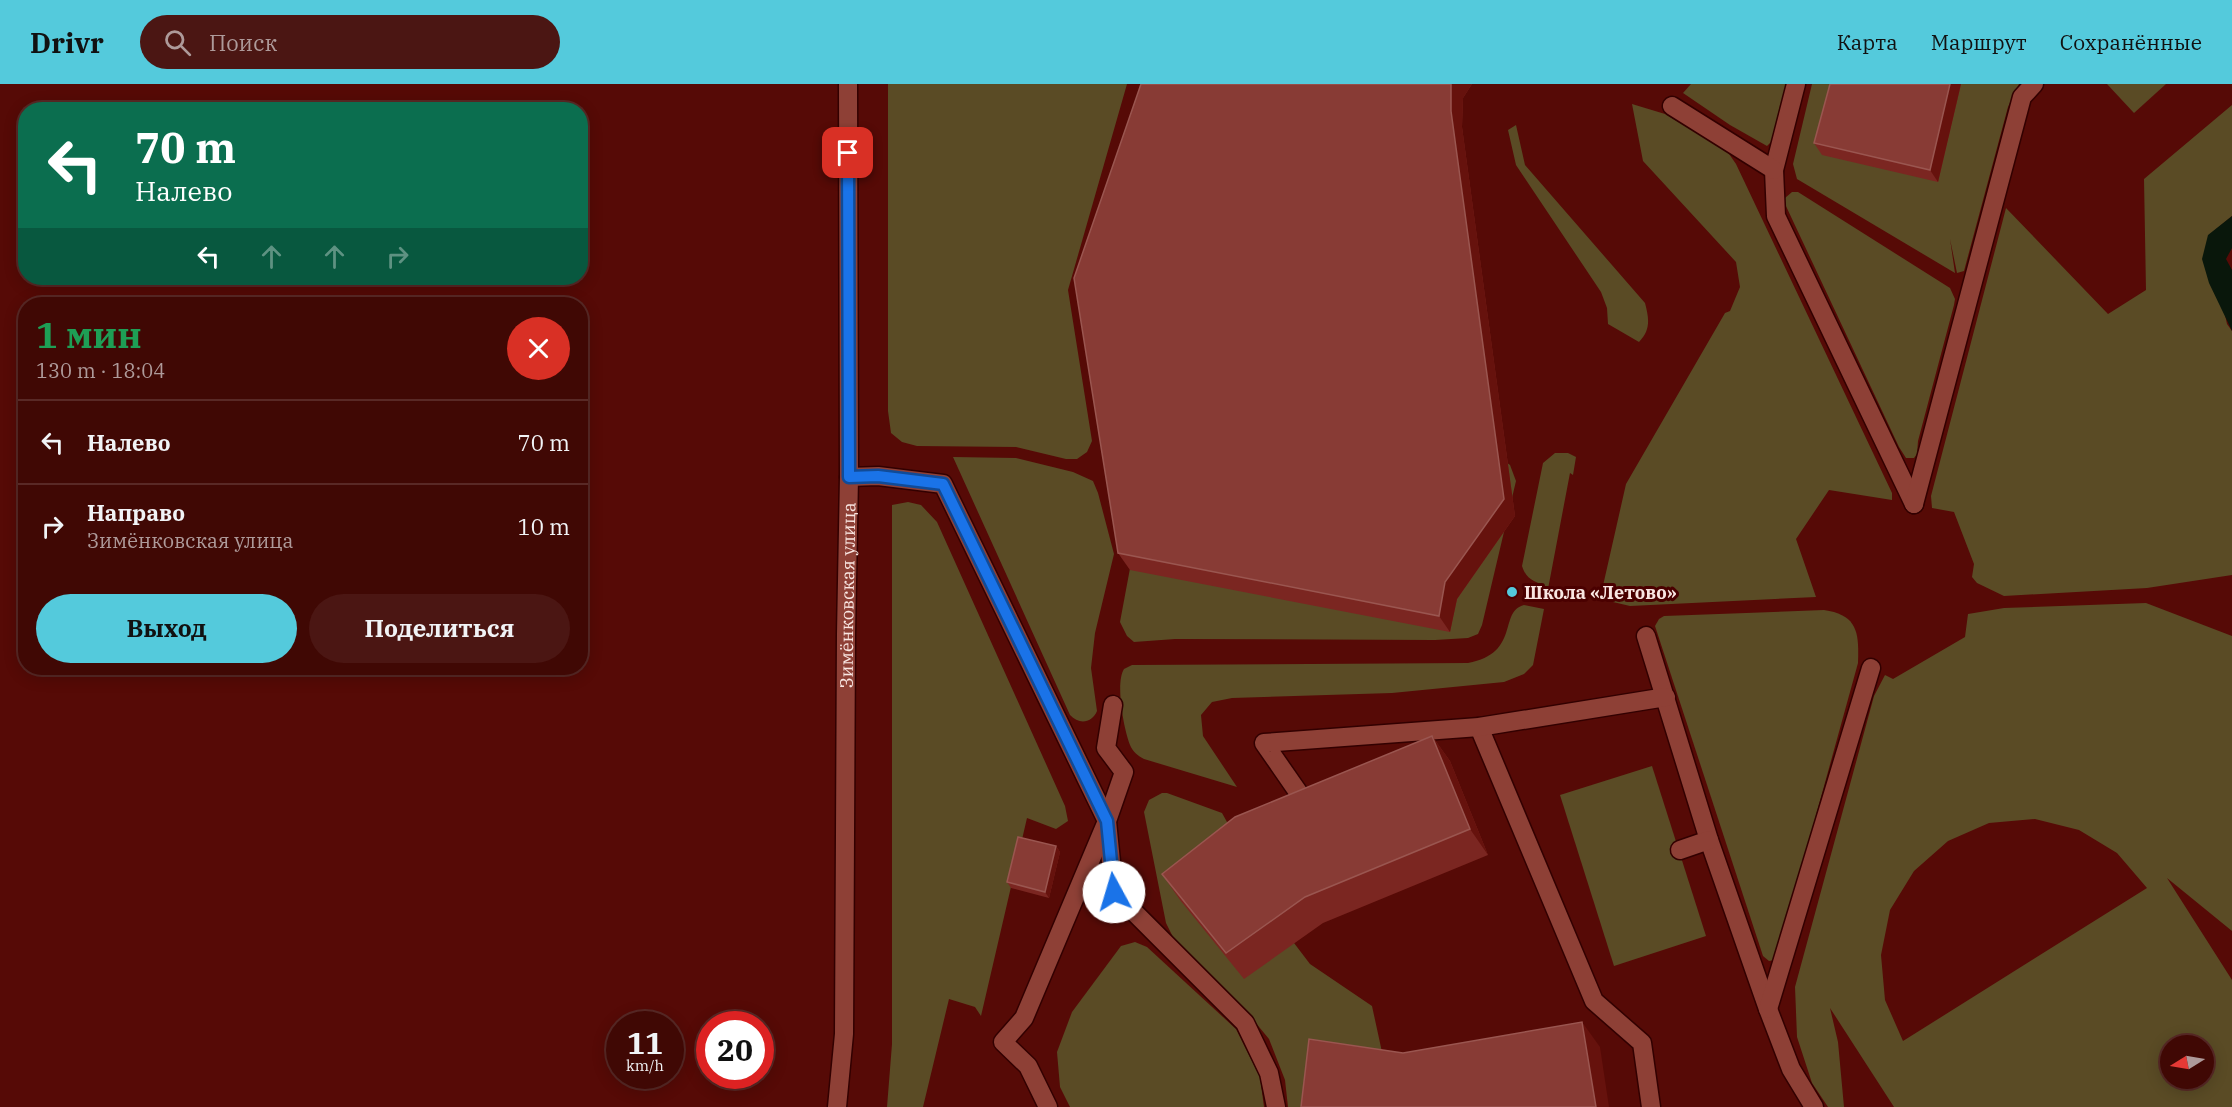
<!DOCTYPE html>
<html lang="ru">
<meta charset="utf-8">
<style>
body{margin:0;font-family:"IBM Plex Serif",serif;background:#4b1613;color:#f1f3f6;height:100vh;display:flex;flex-direction:column;font-size:22px;white-space:nowrap}
*{box-sizing:border-box;margin:0}
p{font-size:20px;color:#ae9a9a}
.icon{flex:none;width:33px;height:33px;fill:none;stroke:currentColor;stroke-width:2;stroke-linecap:round;stroke-linejoin:round}
.map{position:relative;flex:1;overflow:hidden}
.drawer{position:absolute;left:18px;top:213px;width:570px;height:378px;display:flex;flex-direction:column;background:#400804;border-radius:24px;box-shadow:0 3px 15px #0003,0 0 0 2px #592926}
.drawer>*{flex:none}
.hud{position:absolute;left:18px;top:18px;width:570px;height:183px;border-radius:24px;box-shadow:0 3px 15px #0003,0 0 0 2px #592926;background:#0b6e4f;color:#fff;overflow:hidden}
.needle{width:39px;rotate:259deg}
.fabs{position:absolute;left:2160px;top:951px;display:grid;gap:12px}
.fabs a{display:grid;place-items:center;width:54px;height:54px;border-radius:50%;background:#400804;box-shadow:0 3px 15px #0003,0 0 0 2px #592926;font-size:30px}
.speed{position:absolute;left:606px;top:927px;display:flex;gap:12px;font-size:30px;font-weight:700;text-align:center}
.speed>*{display:grid;place-content:center;width:78px;height:78px;border-radius:50%;background:#400804;box-shadow:0 3px 15px #0003,0 0 0 2px #592926;line-height:1}
.speed small{font-size:15px;font-weight:400}
.speed .limit{border:9px solid #d22;background:#fff;color:#111}
.pin{position:absolute;display:grid;place-items:center;width:51px;height:51px;color:#fff;margin:-26px;border-radius:12px;box-shadow:0 3px 9px #0006}
.me{position:absolute;width:66px;margin:-33px;rotate:354deg;stroke-linejoin:round;filter:drop-shadow(0 0 4px #0008)}
.turn{display:flex;align-items:center;gap:21px;height:126px;padding:0 18px;font-size:27px}
.turn .icon{width:78px;height:78px;stroke-width:2.5}
.turn b{display:block;font-size:42px;line-height:51px}
.lanes{display:flex;align-items:center;height:57px;padding:0 18px;background:#0003;justify-content:center;gap:30px;direction:ltr}
.lanes .off{opacity:.35}
.round{display:grid;place-items:center;flex:none;width:63px;height:63px;border-radius:32px;background:#4b1613}
.headline{display:flex;align-items:center;justify-content:space-between;height:102px;padding:0 18px}
h1{font-size:36px;font-weight:700;line-height:45px;color:#1e9e55}
.action{display:flex;gap:12px;margin-top:auto;padding:12px 18px}
.action a{flex:1;height:69px;border-radius:36px;background:#54cadc;color:#111;font-size:24px;font-weight:700;line-height:69px;text-align:center}
.action a+a{background:#4b1613;color:#f1f3f6}
ul{padding:0;list-style:none}
li{display:flex;align-items:center;gap:18px;height:84px;padding:0 18px;border-top:2px solid #592926}
li div{flex:1}
li b{display:block;font-size:22px}
li em{font-style:normal}
header{display:flex;align-items:center;gap:36px;box-sizing:border-box;height:84px;padding:0 30px;background:#54cadc;color:#111}
header strong{font-size:28px}
nav{display:flex;gap:33px;margin-inline-start:auto;font-size:21px}
.search{width:420px;height:54px;background:#4b1613;display:flex;align-items:center;gap:15px;box-sizing:border-box;padding:0 21px;border-radius:33px;color:#ae9a9a;font-size:22px}
.map>svg:first-child{display:block}
.green{fill:#5a4b25;fill-rule:evenodd}
.water{fill:#09170b}
.lines{fill:none;stroke-linecap:round;stroke-linejoin:round}
.lane-casing{stroke:#320000;stroke-width:21}
.street-casing{stroke:#320000;stroke-width:21}
.lane{stroke:#8e4036;stroke-width:18}
.street{stroke:#8e4036;stroke-width:18}
.wall{fill:#7b2621}
.shaded-wall{fill:#66120d}
.building{fill:#883b35;stroke:#9a5650;stroke-width:1.5}
.route-casing{stroke:#114b97;stroke-width:15}
.route{stroke:#1a73e8;stroke-width:10}
.poi-dot{fill:#54cadc;stroke:#4a0000;stroke-width:2}
.labels{text-anchor:middle;dominant-baseline:central;stroke-width:6;stroke-linejoin:round;paint-order:stroke}
.poi-label{font-size:18px;font-weight:bold;fill:#f9e6e2;stroke:#4a0000;text-anchor:start}
.street-label{font-size:18px;fill:#f9e6e2;stroke:#4a0000}
</style>
<header>
<strong>Drivr</strong>
<div class="search"><svg class="icon" aria-label="search" viewBox="0 0 24 24"><circle cx="10" cy="10" r="6"/><path d="M15 15l6 6"/></svg>Поиск</div>
<nav><a>Карта</a><a>Маршрут</a><a>Сохранённые</a></nav>
</header>
<div class="map">
<svg width="2232" height="1023" viewBox="0 0 2232 1023">
<rect width="100%" height="100%" fill="#560a06"/>
<g class="green">
<polygon points="888,0 1127,0 1068,206 1092,357 1087,368 1077,375 1066,375 1016,363 917,362 902,358 891,349 888,327"/>
<polygon points="1691,0 1786,0 1771,58 1767,62 1730,41 1683,9"/>
<polygon points="1812,0 2019,0 2008,23 1964,187 1957,189 1950,155 1955,189 1797,95 1793,80"/>
<polygon points="2107,0 2166,0 2134,29"/>
<polygon points="1632,20 1665,30 1727,67 1736,80 1892,409 1892,416 1829,406 1796,455 1816,513 1630,522 1600,515 1626,400 1725,229 1730,227 1740,203 1736,178 1643,77"/>
<polygon points="2232,21 2232,132 2208,152 2227,240 2232,247 2232,491 2147,504 2004,512 1977,499 1972,493 1974,480 1954,428 1932,424 1931,412 2006,124 2108,230 2146,206 2144,95"/>
<path d="M 1516,41 L 1525,81 L 1645,219 C 1649,234 1651,246 1639,258 L 1608,240 L 1607,224 L 1601,208 L 1516,81 L 1508,46 Z"/>
<polygon points="1792,108 1798,108 1950,204 1955,215 1954,221 1918,357 1917,370 1914,374 1906,374 1899,363 1785,120 1785,114"/>
<path d="M 1555,369 L 1568,369 L 1576,373 L 1573,391 L 1570,389 L 1548,505 C 1536,496 1527,498 1522,482 L 1543,379 Z"/>
<path d="M 953,373 L 1016,374 L 1073,388 L 1093,397 L 1098,409 L 1114,470 L 1095,549 L 1091,584 L 1097,627 C 1092,639 1079,641 1070,631 Z"/>
<polygon points="1499,373 1510,381 1516,397 1482,541 1478,550 1468,554 1435,556 1175,555 1134,558 1127,552 1120,538 1131,479"/>
<polygon points="908,418 921,421 937,438 1065,722 1068,737 1056,745 1027,734 981,932 975,923 949,915 923,1023 887,1023 892,960 892,421"/>
<path d="M 2146,519 L 2232,552 L 2232,847 L 2167,794 L 2232,896 L 2232,1023 L 1894,1023 L 1830,924 L 1838,958 L 1844,1023 L 1828,1023 L 1812,999 L 1797,953 L 1795,903 L 1874,612 L 1885,591 L 1893,595 L 1965,553 L 1968,530 L 2004,524 ZM 2035,735 L 2079,746 L 2117,769 L 2147,804 L 1903,957 L 1885,916 L 1881,871 L 1890,826 L 1914,787 L 1948,757 L 1989,739 ZM 2170,962 L 2204,962 L 2204,994 L 2170,994 Z"/>
<path d="M 1524,521 L 1544,525 L 1533,581 L 1524,590 L 1504,598 L 1392,609 L 1232,614 L 1212,618 L 1201,631 L 1203,652 L 1237,703 L 1144,675 C 1138,672 1133,668 1130,661 C 1124,646 1115,599 1124,585 L 1132,581 L 1468,579 C 1521,569 1498,528 1524,521 Z"/>
<path d="M 1824,526 C 1858,531 1859,549 1858,579 L 1778,869 L 1775,876 L 1769,877 L 1763,872 L 1655,542 L 1659,535 L 1664,532 Z"/>
<polygon points="1652,682 1706,852 1614,882 1560,711"/>
<polygon points="1162,709 1167,709 1222,729 1294,859 1310,880 1372,922 1387,991 1322,1023 1288,1023 1285,996 1269,955 1241,921 1173,853 1166,839 1144,728 1149,716"/>
<polygon points="1135,858 1147,863 1236,945 1260,993 1264,1023 1070,1023 1060,1003 1057,968 1072,928 1121,862"/>
</g>
<polygon class="water" points="2232,132 2232,164 2226,175 2232,186 2232,247 2209,199 2202,175 2208,151"/>
<g class="lines">
<g class="lane-casing">
<g id="lane">
<polyline points="1796,0 1774,86 1776,132 1914,420"/>
<polyline points="1672,22 1774,86"/>
<polyline points="849,393 878,392 943,400 1107,737 1024,934 1003,958 1028,982 1048,1023"/>
<polyline points="1914,420 2022,13 2034,0"/>
<polyline points="1646,552 1709,756 1768,925 1791,985 1814,1023"/>
<polyline points="1113,621 1106,664 1124,688 1107,737 1114,808 1245,939 1269,989 1276,1023"/>
<polyline points="1479,643 1594,917 1642,959 1651,1023"/>
<polyline points="1298,708 1264,659 1479,643 1666,613"/>
<polyline points="1680,766 1709,756"/>
<polyline points="1768,925 1871,584"/>
</g>
</g>
<g class="street-casing">
<g id="street">
<path id="s1" d="M 837,1023 L 844,950 L 846,550 L 849,393 L 848,0"/>
</g>
</g>
<use href="#lane" class="lane"/>
<use href="#street" class="street"/>
</g>
<g class="wall">
<polygon points="1141,0 1472,0 1463,14 1462,43 1515,432 1457,515 1450,548 1130,486 1118,469"/>
<polygon points="1961,0 1938,98 1822,71 1814,59"/>
<polygon points="1432,652 1450,677 1488,771 1323,839 1244,895 1180,816 1162,790"/>
<polygon points="1056,762 1060,768 1049,814 1011,804 1007,798"/>
</g>
<g class="shaded-wall">
<polygon points="1451,0 1472,0 1463,14 1462,43 1515,432 1457,515 1450,548 1439,532"/>
<polygon points="1950,0 1961,0 1938,98 1930,86"/>
<polygon points="1432,652 1450,677 1488,771 1470,745"/>
<polygon points="1056,762 1060,768 1049,814 1045,808"/>
<polygon points="1582,938 1600,963 1609,1023 1596,1023"/>
</g>
<g class="building">
<polygon points="1141,0 1451,0 1451,27 1504,415 1445,498 1439,532 1118,469 1074,194"/>
<polygon points="1830,0 1950,0 1930,86 1814,59"/>
<polygon points="1432,652 1470,745 1305,813 1226,869 1162,790 1235,733"/>
<polygon points="1018,753 1056,762 1045,808 1007,798"/>
<polygon points="1582,938 1596,1023 1301,1023 1309,955 1403,969"/>
</g>
<g class="lines">
<g class="route-casing">
<polyline id="route" points="848,69 849,393 878,392 943,400 1107,737 1114,808"/>
</g>
<use href="#route" class="route"/>
</g>
<circle class="poi-dot" cx="1512" cy="508" r="6"/>
<g class="labels">
<g class="poi-label">
<text x="1524" y="508">Школа «Летово»</text>
</g>
<g class="street-label">
<text stroke="none"><textPath href="#s1" startOffset="512">Зимёнковская улица</textPath></text>
</g>
</g>
</svg>
<div class="fabs">
<a><svg class="needle" viewBox="-14 -14 28 28"><path d="M0-13l5 13h-10z" fill="#e53935"/><path d="M0 13l5-13h-10z" fill="#ae9a9a"/></svg></a>
</div>
<div class="speed"><div>11<small>km/h</small></div><div class="limit">20</div></div>
<div class="pin" style="left:848px;top:69px;background:#d93025"><svg class="icon" aria-label="arrive" viewBox="0 0 24 24"><path d="M6 21V4h12l-3 4 3 4H6"/></svg></div>
<svg class="me" style="left:1114px;top:808px" viewBox="-20 -20 40 40"><circle r="19" fill="#fff"/><path d="M0-13L10 11 0 6-10 11z" fill="#1a73e8"/></svg>
<div class="hud">
<div class="turn"><svg class="icon" aria-label="left" viewBox="0 0 24 24"><path d="M17 20v-9H6M10 6l-5 5 5 5"/></svg><div><b>70 m</b>Налево</div></div>
<div class="lanes"><svg class="icon" aria-label="left" viewBox="0 0 24 24"><path d="M17 20v-9H6M10 6l-5 5 5 5"/></svg><svg class="icon off" aria-label="ahead" viewBox="0 0 24 24"><path d="M12 20V5M6 11l6-6 6 6"/></svg><svg class="icon off" aria-label="ahead" viewBox="0 0 24 24"><path d="M12 20V5M6 11l6-6 6 6"/></svg><svg class="icon off" aria-label="right" viewBox="0 0 24 24"><path d="M7 20v-9h11M14 6l5 5-5 5"/></svg></div>
</div>
<section class="drawer">
<div class="headline"><div><h1>1 мин</h1><p>130 m · 18:04</p></div><a class="round" style="background:#d93025;color:#fff"><svg class="icon" aria-label="close" viewBox="0 0 24 24"><path d="M6 6l12 12M18 6L6 18"/></svg></a></div>
<ul>
<li><svg class="icon" aria-label="left" viewBox="0 0 24 24"><path d="M17 20v-9H6M10 6l-5 5 5 5"/></svg><div><b>Налево</b></div><em>70 m</em></li>
<li><svg class="icon" aria-label="right" viewBox="0 0 24 24"><path d="M7 20v-9h11M14 6l5 5-5 5"/></svg><div><b>Направо</b><p>Зимёнковская улица</p></div><em>10 m</em></li>
</ul>
<div class="action"><a>Выход</a><a>Поделиться</a></div>
</section>
</div>
